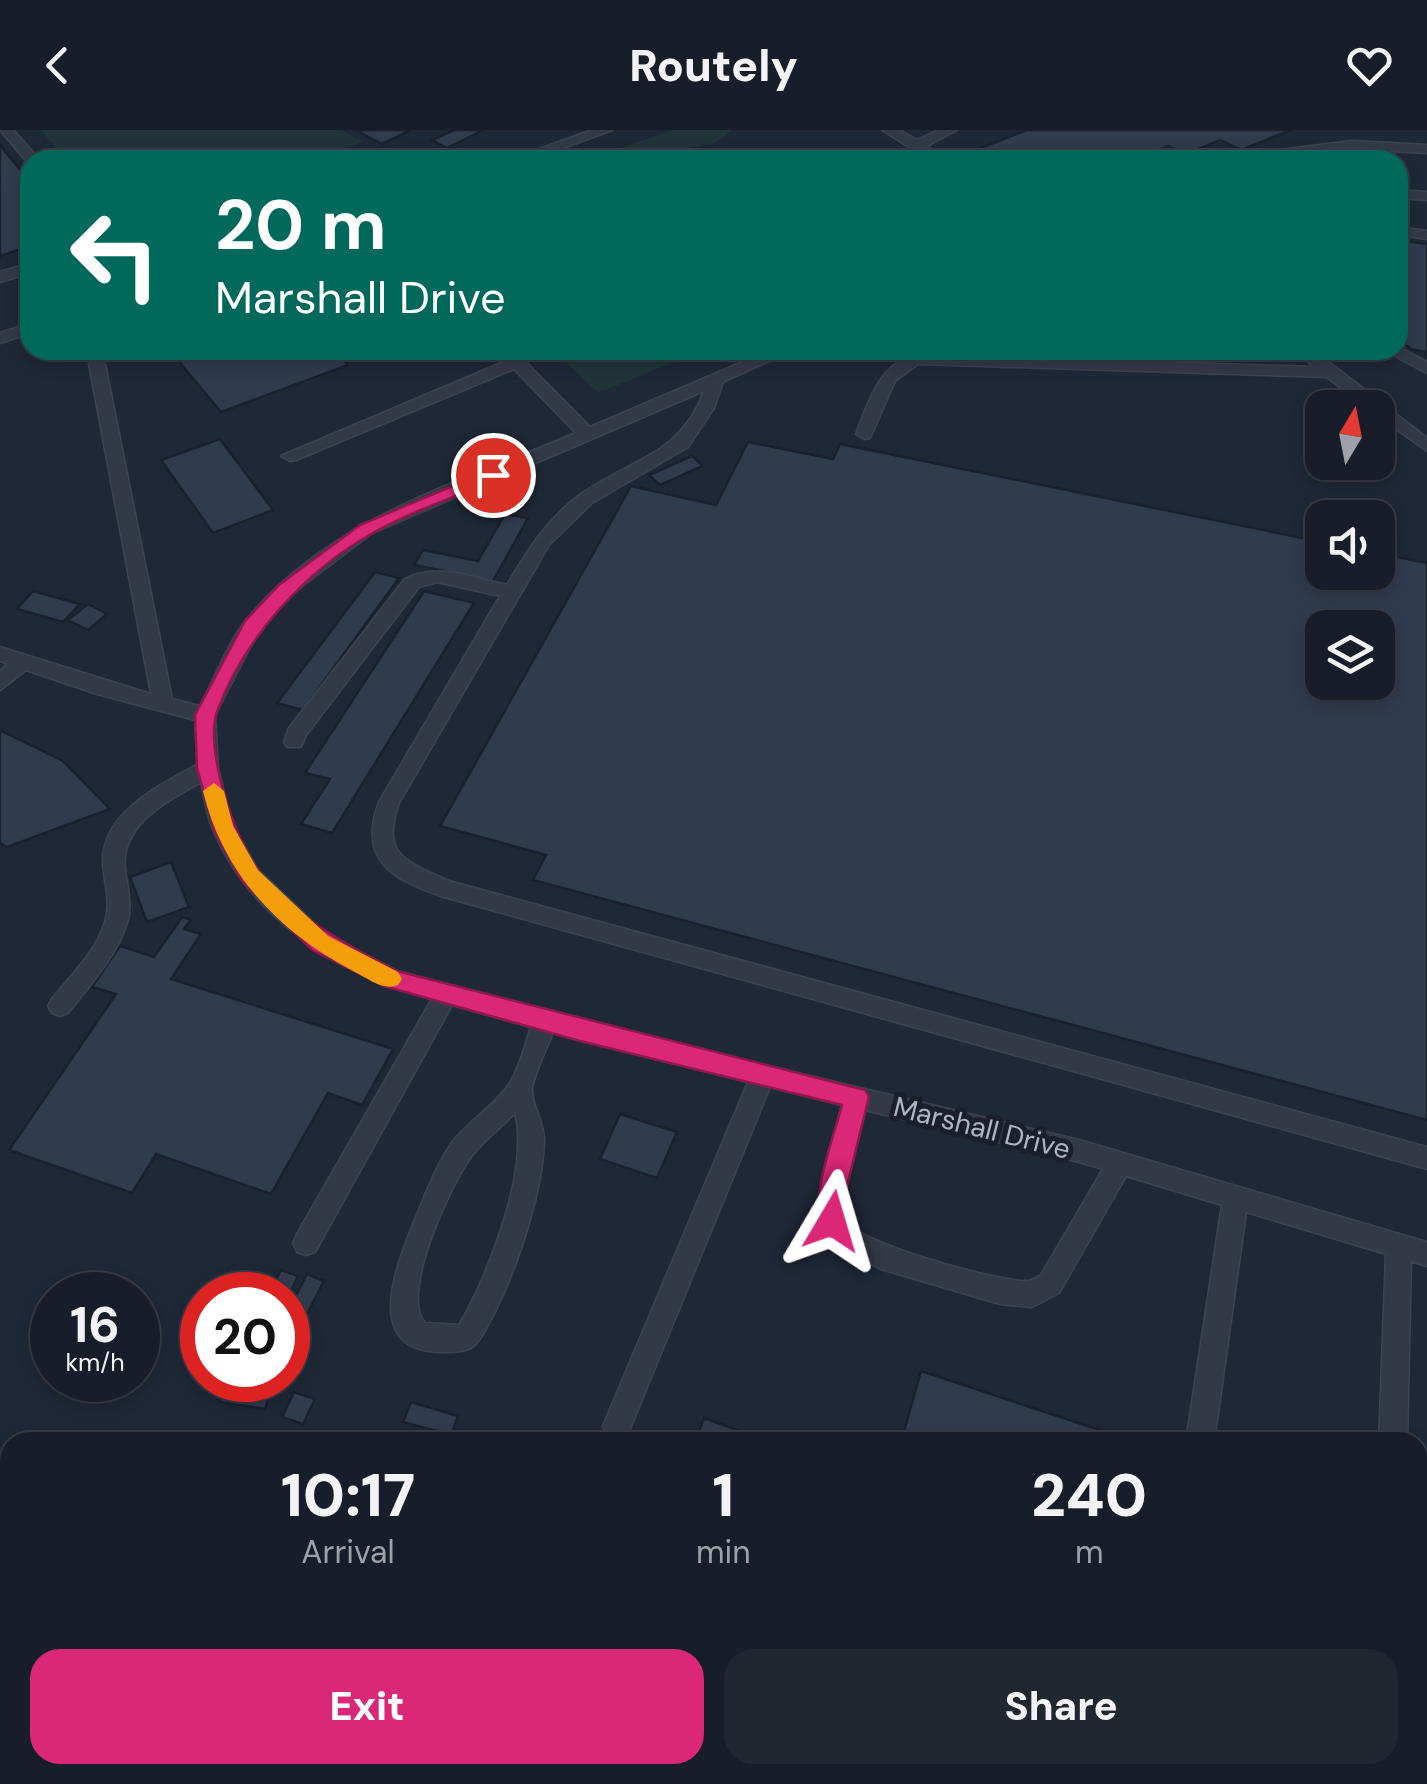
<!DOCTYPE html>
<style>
body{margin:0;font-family:"DM Sans",sans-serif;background:#202731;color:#f1f3f6;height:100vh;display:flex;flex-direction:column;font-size:38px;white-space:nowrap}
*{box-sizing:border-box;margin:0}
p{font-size:32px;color:#9ea2a8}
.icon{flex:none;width:55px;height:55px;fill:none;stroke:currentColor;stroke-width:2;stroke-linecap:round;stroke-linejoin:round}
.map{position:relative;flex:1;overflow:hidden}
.drawer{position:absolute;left:0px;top:1302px;width:1428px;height:352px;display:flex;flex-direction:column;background:#171e29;border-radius:30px 30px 0 0;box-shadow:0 5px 15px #0003,0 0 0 2px #363c46}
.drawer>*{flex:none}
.top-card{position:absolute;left:20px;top:20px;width:1388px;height:210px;border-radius:30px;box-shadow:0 5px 15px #0003,0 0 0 2px #363c46;background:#00695c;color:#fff;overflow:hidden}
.needle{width:65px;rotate:10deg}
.buttons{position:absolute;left:1305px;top:260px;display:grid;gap:20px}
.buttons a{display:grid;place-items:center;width:90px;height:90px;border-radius:20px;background:#171e29;box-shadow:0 5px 15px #0003,0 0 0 2px #363c46;font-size:50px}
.speed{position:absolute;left:30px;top:1142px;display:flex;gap:20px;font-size:50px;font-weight:700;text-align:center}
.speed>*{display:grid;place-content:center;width:130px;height:130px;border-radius:50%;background:#171e29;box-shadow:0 5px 15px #0003,0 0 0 2px #363c46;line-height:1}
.speed small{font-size:25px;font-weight:400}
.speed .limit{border:15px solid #d22;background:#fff;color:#111}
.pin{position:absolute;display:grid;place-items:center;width:85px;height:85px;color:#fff;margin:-42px;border:5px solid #fff;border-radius:50%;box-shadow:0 2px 10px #0007}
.me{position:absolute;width:110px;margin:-55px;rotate:7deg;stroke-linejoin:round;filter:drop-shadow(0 0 8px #0008)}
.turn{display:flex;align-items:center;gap:35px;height:210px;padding:0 30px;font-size:45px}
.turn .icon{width:130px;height:130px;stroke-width:2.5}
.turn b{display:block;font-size:70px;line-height:85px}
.eta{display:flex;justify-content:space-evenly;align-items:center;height:170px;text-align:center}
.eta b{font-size:60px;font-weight:800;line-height:70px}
.primary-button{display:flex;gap:20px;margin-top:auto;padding:20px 30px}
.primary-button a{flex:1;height:115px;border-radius:30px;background:#db2777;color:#fff;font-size:40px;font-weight:800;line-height:115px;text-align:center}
.primary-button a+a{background:#202731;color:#f1f3f6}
header{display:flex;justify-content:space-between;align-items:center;height:130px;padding:0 30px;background:#171e29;font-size:45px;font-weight:800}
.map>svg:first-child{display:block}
.green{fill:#213438}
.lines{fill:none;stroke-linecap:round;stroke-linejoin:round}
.stream{fill:#131e34;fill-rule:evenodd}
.building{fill:#313b4e;stroke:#1a212e;stroke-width:2.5;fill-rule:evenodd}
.service-casing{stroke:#3c4351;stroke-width:3}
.service{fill:#333a47;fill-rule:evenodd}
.route{fill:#db2777;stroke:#8e194d;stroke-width:2.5}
.slow{fill:#f59e0b}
.labels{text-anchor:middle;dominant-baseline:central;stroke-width:10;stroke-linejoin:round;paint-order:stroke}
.street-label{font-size:28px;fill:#adb4c4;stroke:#191f2b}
</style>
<header><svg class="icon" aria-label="back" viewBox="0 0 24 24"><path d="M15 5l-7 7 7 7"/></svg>Routely<svg class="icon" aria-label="heart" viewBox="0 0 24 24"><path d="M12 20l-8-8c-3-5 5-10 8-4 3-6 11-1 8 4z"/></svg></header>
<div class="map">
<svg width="1427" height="1654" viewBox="0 0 1427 1654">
<rect width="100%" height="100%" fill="#1f2837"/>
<g class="green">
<polygon points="41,0 341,0 362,11 324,30 65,30"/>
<polygon points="673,0 733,0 714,13 673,21 659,30 586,30"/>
<polygon points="553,220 704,220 598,263"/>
</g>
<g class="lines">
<g class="stream">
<polygon points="0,1374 10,1375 10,1393 0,1392"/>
<polygon points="1045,1645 1073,1645 1080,1654 1052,1654"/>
</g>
</g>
<g class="building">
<polygon points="355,0 411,0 382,14"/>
<polygon points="454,0 481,0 482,1 447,18 432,10"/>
<polygon points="1027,0 1291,0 1241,20 1220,10 1186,24 1168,16 1131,30 955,28"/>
<polygon points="0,15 30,52 30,116 0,126"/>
<polygon points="831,19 847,30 800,30"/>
<polygon points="1398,110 1427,114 1427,229 1425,222 1411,219 1398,209"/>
<polygon points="169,220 334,220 348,235 221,282"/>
<polygon points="220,309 273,380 213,403 161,330"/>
<path d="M 748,312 L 833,329 L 840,314 L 1322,412 L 1322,442 L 1378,442 L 1378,423 L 1427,433 L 1427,990 L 533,750 L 546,725 L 440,696 L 631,356 L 716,375 ZM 1322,498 L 1378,498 L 1378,552 L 1322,552 Z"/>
<polygon points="692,326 703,336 660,355 649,345"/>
<polygon points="505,384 528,388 493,451 414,435 423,420 478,431"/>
<polygon points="375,442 399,448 303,580 277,573"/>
<polygon points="33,461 80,474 63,492 17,479"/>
<polygon points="424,461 474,473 332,703 301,694 330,649 305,643"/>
<polygon points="88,474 107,484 88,500 68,490"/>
<polygon points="0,600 63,631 110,679 7,717 0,713"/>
<polygon points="171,732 189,777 147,792 130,747"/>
<polygon points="182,787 191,790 184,799 201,804 171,849 393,919 362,975 328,963 271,1064 156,1024 132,1063 9,1020 116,864 92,857 120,816 154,827"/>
<polygon points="620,984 677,1002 657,1048 600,1029"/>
<polygon points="281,1140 298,1146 288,1167 267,1165"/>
<polygon points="307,1144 324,1151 288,1221 288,1181"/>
<polygon points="921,1241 1106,1302 1104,1312 901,1312"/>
<polygon points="228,1250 274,1250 265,1279 220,1272"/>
<polygon points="294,1262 315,1269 303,1294 282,1287"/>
<polygon points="411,1272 458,1286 451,1305 403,1292"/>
<polygon points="704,1288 751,1305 748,1312 695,1312"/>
<polygon points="1418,1402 1427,1405 1427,1523 1418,1519"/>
</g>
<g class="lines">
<g class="service-casing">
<g id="service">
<polygon points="0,0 13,0 40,30 28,33"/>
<polygon points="592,0 612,0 530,30 509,30"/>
<polygon points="882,0 899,0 917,10 939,0 957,0 927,16 947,30 930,30"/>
<polygon points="1352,11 1427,15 1427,23 1352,19 1266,30 1226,30 1233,26"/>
<polygon points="1398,60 1427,62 1427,70 1398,68"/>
<polygon points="1398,97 1427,101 1427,109 1398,105"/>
<polygon points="30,133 30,143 0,152 0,142"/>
<polygon points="30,193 30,203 0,213 0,203"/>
<polygon points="1398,217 1427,232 1427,243 1383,220 1398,220"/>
<path d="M 497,220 L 514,220 L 590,297 L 771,220 L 793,220 L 723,252 L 714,278 L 688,317 L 592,373 L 549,415 L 399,673 C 380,726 406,731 449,751 L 1427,1017 L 1427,1039 L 444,767 C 393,750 357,731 379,672 L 500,466 L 437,452 L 419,457 L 306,605 L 301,617 L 287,617 L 284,612 L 289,598 L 405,449 C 437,432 474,448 507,455 C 527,421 548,388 581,364 C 631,329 681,325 704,261 L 372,403 L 293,463 L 259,500 L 215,585 L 218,638 L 232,695 L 258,740 L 328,806 L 397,841 L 617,900 L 1079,1010 L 1427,1112 L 1427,1136 L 1411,1131 L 1407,1312 L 1379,1312 L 1386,1124 L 1246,1082 L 1214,1312 L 1186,1312 L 1222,1075 L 1126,1046 L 1059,1163 L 1032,1177 L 1000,1174 L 881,1139 L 832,1114 L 819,1091 L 819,1064 L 842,975 L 770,957 L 627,1306 L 617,1310 L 607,1306 L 603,1296 L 748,952 L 553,902 C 548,916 532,948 532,960 C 532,977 545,993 544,1012 C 542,1069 511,1158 481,1207 C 472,1223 459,1222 442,1222 C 363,1222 395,1140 412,1097 C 424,1069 434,1039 451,1014 C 468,991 494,977 509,954 C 520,937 525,915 531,897 L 452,875 L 315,1122 L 306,1125 L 297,1122 L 293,1113 L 297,1104 L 432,869 C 340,844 249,789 212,697 C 206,683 204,666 201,652 C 168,671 120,694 125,739 C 127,757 133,775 127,793 C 116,827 90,855 68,883 L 60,886 L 52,883 L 48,876 L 52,869 C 71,845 96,822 105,792 C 112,771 103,751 103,730 C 103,682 162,654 198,634 L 195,590 L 97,564 L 26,540 L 0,560 L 0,541 L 8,534 L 0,531 L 0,517 L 151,564 L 89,234 L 97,229 L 105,234 L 172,569 L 200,576 C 215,548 227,514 247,489 C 329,389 462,351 576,303 L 514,239 L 296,330 L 290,331 L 281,326 L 506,231 ZM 865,980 L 1079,1032 L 1103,1039 L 1041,1145 C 1036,1148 1032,1151 1027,1151 C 1002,1153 858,1113 847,1092 C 835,1071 859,1005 865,980 ZM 515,983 C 530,1039 488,1147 459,1195 L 425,1193 C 399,1166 450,1055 471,1027 C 483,1010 501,998 515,983 Z"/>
<path d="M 1295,220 L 1313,220 L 1427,308 L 1427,321 L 1378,286 L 1378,278 L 1366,278 L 1327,247 L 918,234 L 895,251 L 870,308 L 864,309 L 856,304 C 869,271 878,235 916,224 L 1314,237 Z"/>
</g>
</g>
<use href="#service" class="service"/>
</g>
<path class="route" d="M 493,339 L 502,345 L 499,349 C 458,366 412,381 373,403 C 306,440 243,509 217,582 C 204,618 235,710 258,740 C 294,787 346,815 397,841 L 865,960 L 869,967 L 845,1064 L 841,1099 L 832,1103 L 822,1099 C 809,1070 834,1006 842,975 L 580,911 L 384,856 L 312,820 L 243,752 L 215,702 L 197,638 L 195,585 L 245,491 L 279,455 L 360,395 Z"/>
<path class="slow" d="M 214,653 L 224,661 L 233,696 L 258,740 L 328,806 L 398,842 L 402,849 L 398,855 C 383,861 369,849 355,842 C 280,803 223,745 203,661 Z"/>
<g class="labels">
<g class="street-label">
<text transform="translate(982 998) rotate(14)">Marshall Drive</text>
</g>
</g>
</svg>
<div class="buttons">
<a><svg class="needle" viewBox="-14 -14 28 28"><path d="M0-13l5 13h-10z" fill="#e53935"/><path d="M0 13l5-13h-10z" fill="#9ea2a8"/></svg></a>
<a><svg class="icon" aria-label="sound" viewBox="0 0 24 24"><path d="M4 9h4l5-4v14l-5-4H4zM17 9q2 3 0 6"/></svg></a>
<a><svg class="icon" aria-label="layers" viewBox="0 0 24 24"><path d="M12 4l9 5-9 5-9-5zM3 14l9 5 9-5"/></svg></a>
</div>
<div class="speed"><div>16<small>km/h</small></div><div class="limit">20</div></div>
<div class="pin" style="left:493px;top:345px;background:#d93025"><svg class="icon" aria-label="arrive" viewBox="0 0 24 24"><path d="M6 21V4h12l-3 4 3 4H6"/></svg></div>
<svg class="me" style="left:832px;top:1091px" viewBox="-20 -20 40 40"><path d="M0-17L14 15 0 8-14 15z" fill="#db2777" stroke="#fff" stroke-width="4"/></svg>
<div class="top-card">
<div class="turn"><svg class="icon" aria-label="left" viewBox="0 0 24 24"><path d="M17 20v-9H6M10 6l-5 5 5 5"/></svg><div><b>20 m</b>Marshall Drive</div></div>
</div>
<section class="drawer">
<div class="eta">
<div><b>10:17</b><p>Arrival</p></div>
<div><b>1</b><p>min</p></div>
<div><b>240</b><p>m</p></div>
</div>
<div class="primary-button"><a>Exit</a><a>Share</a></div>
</section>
</div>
